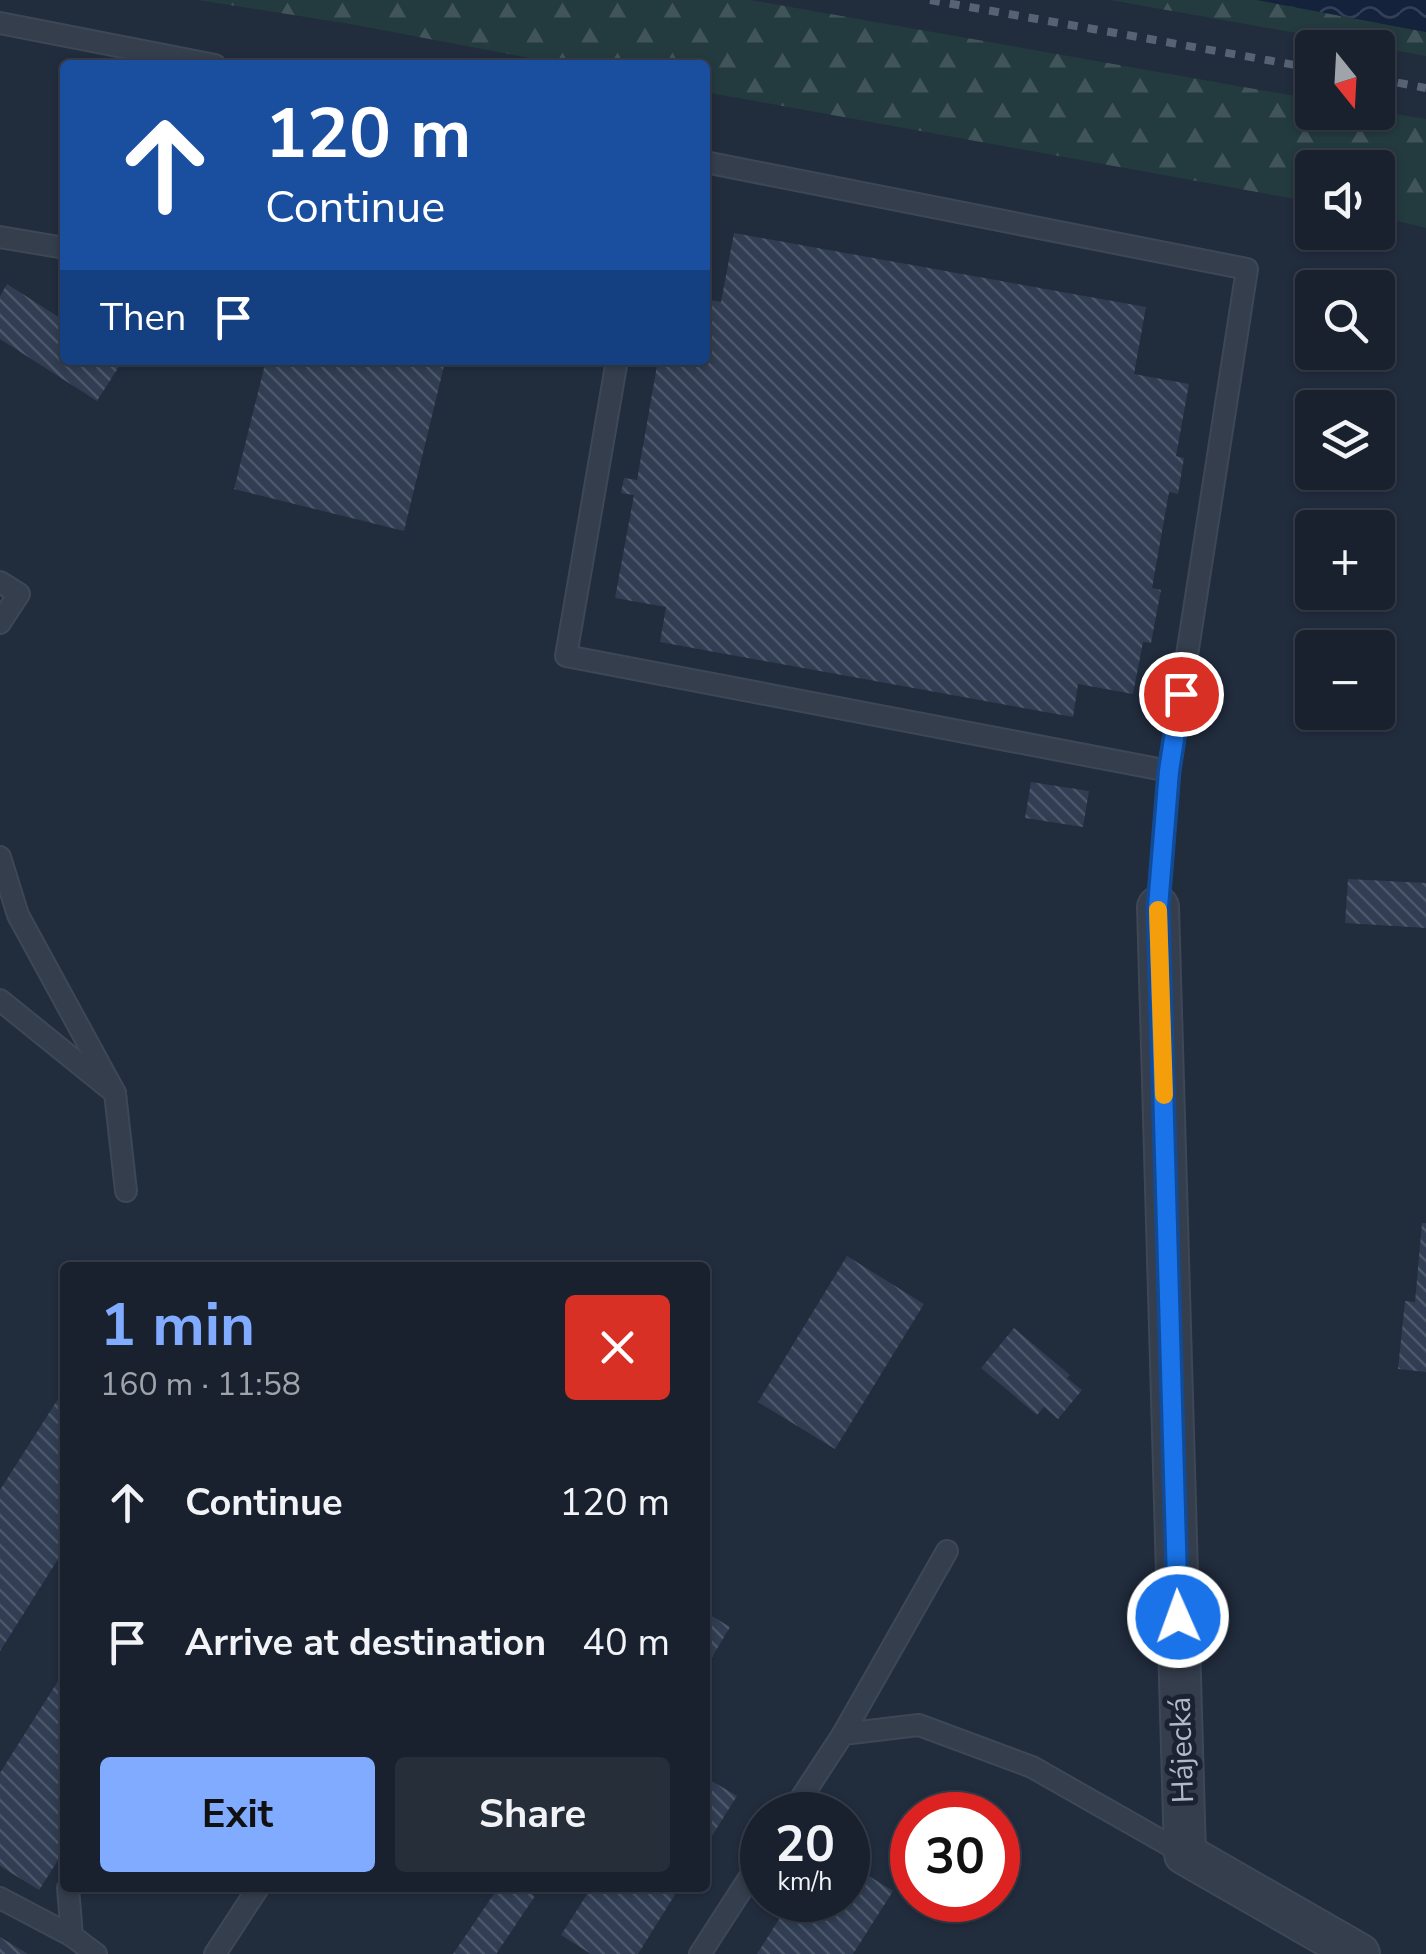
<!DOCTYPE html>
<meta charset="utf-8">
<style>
body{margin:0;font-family:"Nunito Sans",sans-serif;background:#262e3a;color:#f1f3f6;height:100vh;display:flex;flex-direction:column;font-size:38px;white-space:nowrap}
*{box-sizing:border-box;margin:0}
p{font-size:32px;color:#9fa3aa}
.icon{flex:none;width:55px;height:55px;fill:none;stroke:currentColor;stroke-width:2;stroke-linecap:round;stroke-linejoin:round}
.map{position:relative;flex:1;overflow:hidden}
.details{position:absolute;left:60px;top:1262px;width:650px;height:630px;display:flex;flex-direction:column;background:#19212e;border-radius:10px;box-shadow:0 2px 8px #0004,0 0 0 2px #373e4a}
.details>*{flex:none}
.hud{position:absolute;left:60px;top:60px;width:650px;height:305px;border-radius:10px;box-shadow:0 2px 8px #0004,0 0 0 2px #373e4a;background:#1a4fa0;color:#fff;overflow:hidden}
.needle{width:65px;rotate:162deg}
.tools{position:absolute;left:1295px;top:30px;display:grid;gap:20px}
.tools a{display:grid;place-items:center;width:100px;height:100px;border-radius:10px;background:#19212e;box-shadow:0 2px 8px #0004,0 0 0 2px #373e4a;font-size:50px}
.speed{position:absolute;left:740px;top:1792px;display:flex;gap:20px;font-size:50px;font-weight:700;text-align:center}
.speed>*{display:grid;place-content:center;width:130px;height:130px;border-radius:50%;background:#19212e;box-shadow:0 2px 8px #0004,0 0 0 2px #373e4a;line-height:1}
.speed small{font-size:25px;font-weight:400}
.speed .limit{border:15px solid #d22;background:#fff;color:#111}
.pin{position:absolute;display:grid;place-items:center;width:85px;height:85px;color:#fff;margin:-42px;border:5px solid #fff;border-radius:50%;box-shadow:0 2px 10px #0007}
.me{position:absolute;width:110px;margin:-55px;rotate:358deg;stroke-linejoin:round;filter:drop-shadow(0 0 8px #0008)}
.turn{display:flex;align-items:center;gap:35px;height:210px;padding:0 40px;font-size:45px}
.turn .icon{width:130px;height:130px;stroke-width:2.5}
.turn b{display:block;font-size:70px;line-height:85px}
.then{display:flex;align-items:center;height:95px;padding:0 40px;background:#0003;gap:20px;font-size:38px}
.round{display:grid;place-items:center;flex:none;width:105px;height:105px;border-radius:10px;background:#262e3a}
.headline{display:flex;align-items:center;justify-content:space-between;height:170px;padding:0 40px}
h1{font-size:60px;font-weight:700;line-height:75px;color:#80abff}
.button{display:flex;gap:20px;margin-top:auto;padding:20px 40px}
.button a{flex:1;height:115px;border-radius:10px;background:#80abff;color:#111;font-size:40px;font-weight:700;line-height:115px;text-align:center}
.button a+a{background:#262e3a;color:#f1f3f6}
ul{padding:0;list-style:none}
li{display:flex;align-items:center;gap:30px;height:140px;padding:0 40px}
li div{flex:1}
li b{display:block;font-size:38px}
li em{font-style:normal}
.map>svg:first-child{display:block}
.forest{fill:url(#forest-firs)}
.water{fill:url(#water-waves)}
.building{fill:url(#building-back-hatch)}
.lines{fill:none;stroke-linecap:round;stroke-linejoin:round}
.service-casing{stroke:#3e4756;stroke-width:24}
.minor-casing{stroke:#3e4756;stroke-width:44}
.service{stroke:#353e4d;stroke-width:20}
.minor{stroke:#353e4d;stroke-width:40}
.rail{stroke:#576275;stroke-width:8;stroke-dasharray:10 10;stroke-linecap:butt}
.route-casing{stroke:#114b97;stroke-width:25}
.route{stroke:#1a73e8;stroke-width:18}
.slow{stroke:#f59e0b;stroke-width:18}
.labels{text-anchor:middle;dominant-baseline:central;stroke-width:10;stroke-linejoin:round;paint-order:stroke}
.street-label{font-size:30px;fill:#b1b9c9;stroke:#1b2332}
</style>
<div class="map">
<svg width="1426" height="1954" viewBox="0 0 1426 1954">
<defs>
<pattern id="forest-firs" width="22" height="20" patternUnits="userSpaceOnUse" patternTransform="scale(2.5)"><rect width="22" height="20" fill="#233a3e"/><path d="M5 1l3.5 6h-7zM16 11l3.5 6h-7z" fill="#415459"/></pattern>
<pattern id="water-waves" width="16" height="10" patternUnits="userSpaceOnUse" patternTransform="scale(2.5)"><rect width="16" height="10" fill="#14223c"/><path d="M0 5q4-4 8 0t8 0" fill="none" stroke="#344057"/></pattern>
<pattern id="building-back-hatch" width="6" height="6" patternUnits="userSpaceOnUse" patternTransform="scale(2.5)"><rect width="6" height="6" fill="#303d52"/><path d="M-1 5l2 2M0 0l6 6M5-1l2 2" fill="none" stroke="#4c576a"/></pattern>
</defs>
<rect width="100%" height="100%" fill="#212c3d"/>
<g class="forest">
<polygon points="198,0 751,0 1312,99 1312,112 1378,111 1426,119 1426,228 1378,216 1378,168 1312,168 1312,202 705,92 705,65 566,65 350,24"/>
<polygon points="1110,0 1257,0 1426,32 1426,56"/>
</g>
<polygon class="water" points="1257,0 1426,0 1426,32"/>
<g class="building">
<polygon points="734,233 1146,307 1134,374 1189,384 1176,456 1184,458 1178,494 1169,492 1152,588 1161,590 1151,643 1143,642 1133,694 1078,684 1073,717 660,642 666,607 615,598 634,495 621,493 624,478 637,480 658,360 705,360 705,299 721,302"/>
<polygon points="7,284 65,321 65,360 123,360 97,401 0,339 0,296"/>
<polygon points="266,360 438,360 445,362 404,531 234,489"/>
<polygon points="1031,782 1089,791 1083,827 1025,818"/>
<polygon points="1348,879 1426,883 1426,928 1345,923"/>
<polygon points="1422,1223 1426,1223 1426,1372 1398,1369 1405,1301 1415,1302"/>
<polygon points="847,1256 924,1304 835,1449 758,1402"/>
<polygon points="1014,1328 1070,1375 1067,1378 1082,1390 1058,1419 1044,1407 1037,1415 981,1368"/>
<polygon points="65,1388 65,1548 0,1651 0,1490"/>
<polygon points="705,1612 730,1627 705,1669"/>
<polygon points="65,1670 65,1849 39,1890 0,1866 0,1773"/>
<polygon points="705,1777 737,1796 705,1847"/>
<polygon points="918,1802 935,1812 934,1815 912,1815 912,1843 898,1833 900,1829 897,1827 902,1820 906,1822"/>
<polygon points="848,1863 893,1891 853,1954 757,1954 791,1900 848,1900"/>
<polygon points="498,1888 523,1888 535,1896 496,1954 453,1954"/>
<polygon points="591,1888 679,1888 638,1954 591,1954 561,1935"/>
<polygon points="0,1937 28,1954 0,1954"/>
</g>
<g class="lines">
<g class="service-casing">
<g id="service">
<polyline points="0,23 215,65"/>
<polyline points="705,162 1247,269 1169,771 1158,907"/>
<polyline points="0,237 65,248"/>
<polyline points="617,360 566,656 1169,771"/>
<polyline points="0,582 19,594 0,623"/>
<polyline points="0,857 18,915 115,1093"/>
<polyline points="0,1000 115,1093 126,1191"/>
<polyline points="843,1734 947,1551"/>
<polyline points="790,1815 843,1734 919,1725 1032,1767 1185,1854"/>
<polyline points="68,1888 72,1936 96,1954"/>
<polyline points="0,1898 72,1936"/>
<polyline points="215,1954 258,1888"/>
<polyline points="700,1954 762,1858"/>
</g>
</g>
<g class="minor-casing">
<polyline id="minor" points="1158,907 1185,1854 1359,1954"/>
</g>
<use href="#service" class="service"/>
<use href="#minor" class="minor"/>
<g class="rail">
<polyline points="930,0 1312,68"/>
<polyline points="1378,79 1426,88"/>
</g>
</g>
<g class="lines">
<g class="route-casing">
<polyline id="route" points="1178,1617 1158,907 1169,771 1181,694"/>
</g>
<use href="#route" class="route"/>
<polyline class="slow" points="1158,910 1164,1095"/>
</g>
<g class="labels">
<g class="street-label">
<text transform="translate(1182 1750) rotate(-92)">Hájecká</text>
</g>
</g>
</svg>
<div class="tools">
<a><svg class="needle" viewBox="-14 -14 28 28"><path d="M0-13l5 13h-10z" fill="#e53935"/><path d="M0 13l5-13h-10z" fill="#9fa3aa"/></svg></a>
<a><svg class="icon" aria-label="sound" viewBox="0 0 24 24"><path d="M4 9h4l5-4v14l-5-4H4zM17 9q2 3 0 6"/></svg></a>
<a><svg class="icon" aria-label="search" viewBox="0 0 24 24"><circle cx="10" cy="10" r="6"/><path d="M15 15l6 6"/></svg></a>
<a><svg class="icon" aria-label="layers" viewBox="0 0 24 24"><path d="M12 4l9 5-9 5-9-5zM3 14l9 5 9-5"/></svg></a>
<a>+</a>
<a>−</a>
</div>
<div class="speed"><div>20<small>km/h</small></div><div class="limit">30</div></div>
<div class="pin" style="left:1181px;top:694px;background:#d93025"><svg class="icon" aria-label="arrive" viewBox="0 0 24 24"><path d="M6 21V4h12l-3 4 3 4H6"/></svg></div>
<svg class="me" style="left:1178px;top:1617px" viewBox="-20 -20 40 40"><circle r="17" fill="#1a73e8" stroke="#fff" stroke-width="3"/><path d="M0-11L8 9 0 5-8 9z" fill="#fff"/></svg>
<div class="hud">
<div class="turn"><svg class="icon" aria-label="ahead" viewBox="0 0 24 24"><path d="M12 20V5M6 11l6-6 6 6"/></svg><div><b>120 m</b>Continue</div></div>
<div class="then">Then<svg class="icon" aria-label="arrive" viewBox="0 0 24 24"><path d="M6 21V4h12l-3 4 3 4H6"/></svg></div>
</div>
<section class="details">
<div class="headline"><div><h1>1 min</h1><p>160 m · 11:58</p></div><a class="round" style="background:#d93025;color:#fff"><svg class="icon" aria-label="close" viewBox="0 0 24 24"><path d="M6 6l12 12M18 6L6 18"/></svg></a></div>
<ul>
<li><svg class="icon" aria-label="ahead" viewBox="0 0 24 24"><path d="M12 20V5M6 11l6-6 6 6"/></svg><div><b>Continue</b></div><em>120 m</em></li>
<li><svg class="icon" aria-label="arrive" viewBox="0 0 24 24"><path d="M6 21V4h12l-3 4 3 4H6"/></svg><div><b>Arrive at destination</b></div><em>40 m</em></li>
</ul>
<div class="button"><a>Exit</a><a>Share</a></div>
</section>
</div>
